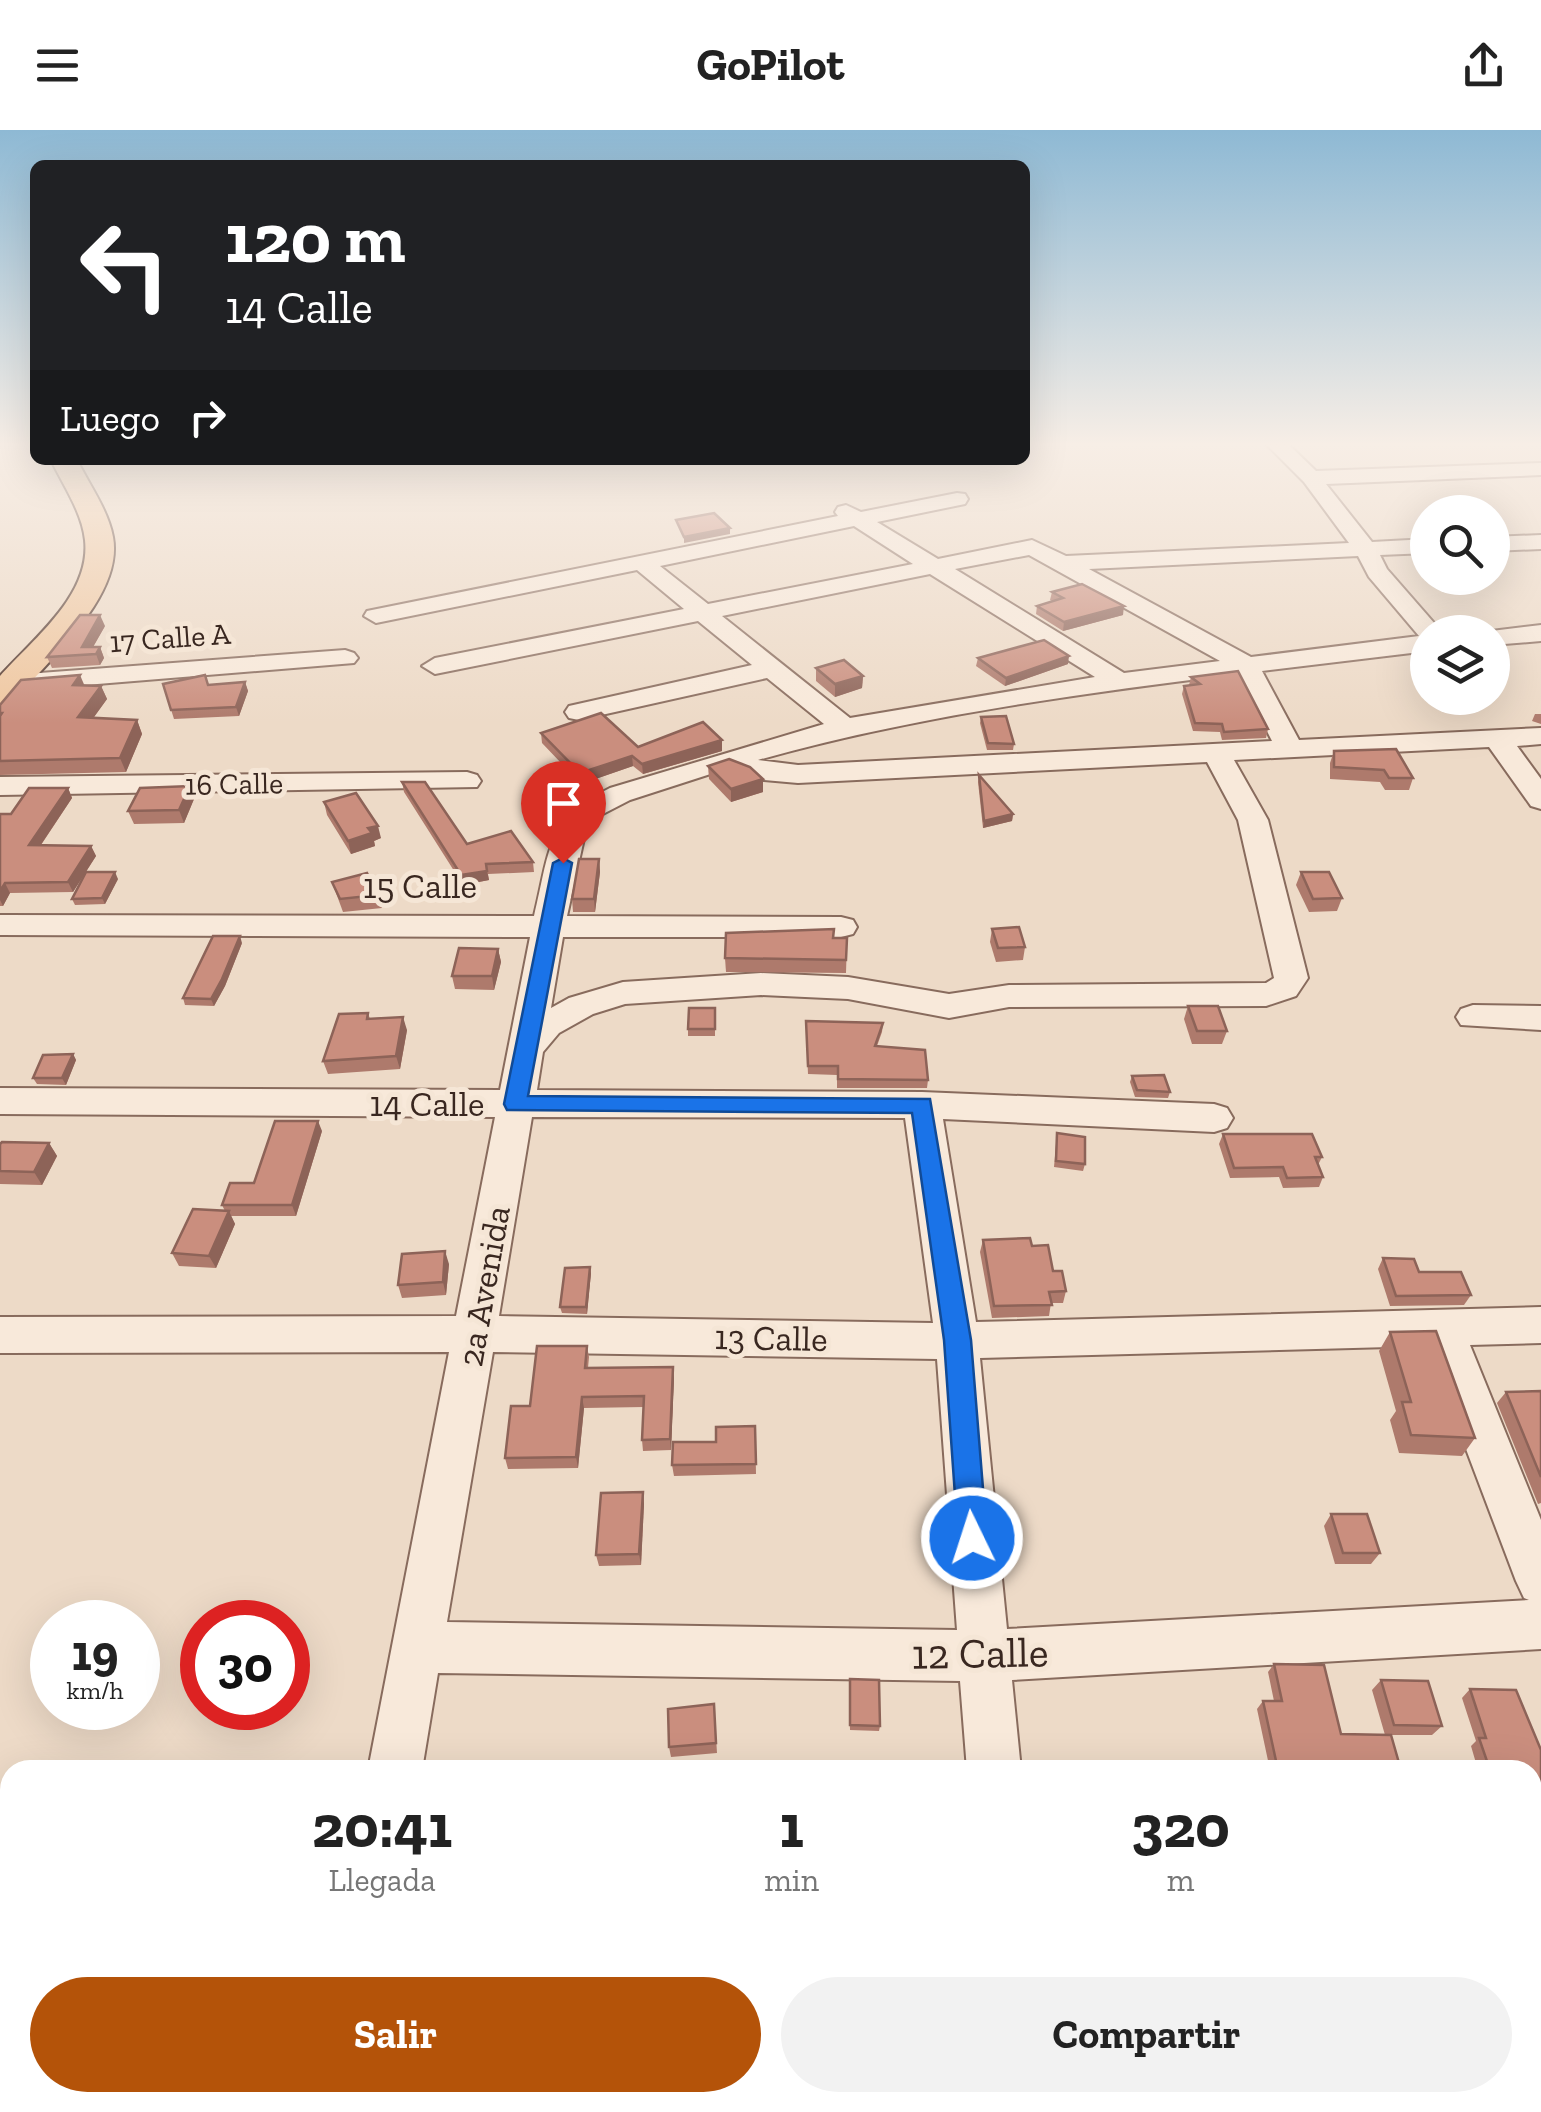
<!DOCTYPE html>
<html lang="es">
<style>
body{margin:0;font-family:"Zilla Slab",serif;background:#f2f2f2;color:#222;height:100vh;display:flex;flex-direction:column;font-size:38px;white-space:nowrap}
*{box-sizing:border-box;margin:0}
p{font-size:32px;color:#767676}
.icon{flex:none;width:55px;height:55px;fill:none;stroke:currentColor;stroke-width:2;stroke-linecap:round;stroke-linejoin:round}
.map{position:relative;flex:1;overflow:hidden}
.drawer{position:absolute;left:0px;top:1630px;width:1542px;height:352px;display:flex;flex-direction:column;background:#fff;border-radius:30px 30px 0 0;box-shadow:0 10px 40px #0002}
.drawer>*{flex:none}
.banner{position:absolute;left:30px;top:30px;width:1000px;height:305px;border-radius:15px;box-shadow:0 10px 40px #0002;background:#202124;color:#fff;overflow:hidden}
.fabs{position:absolute;left:1410px;top:365px;display:grid;gap:20px}
.fabs a{display:grid;place-items:center;width:100px;height:100px;border-radius:50%;background:#fff;box-shadow:0 10px 40px #0002;font-size:50px}
.speed{position:absolute;left:30px;top:1470px;display:flex;gap:20px;font-size:50px;font-weight:700;text-align:center}
.speed>*{display:grid;place-content:center;width:130px;height:130px;border-radius:50%;background:#fff;box-shadow:0 10px 40px #0002;line-height:1}
.speed small{font-size:25px;font-weight:400}
.speed .limit{border:15px solid #d22;background:#fff;color:#111}
.pin{position:absolute;display:grid;place-items:center;width:85px;height:85px;color:#fff;margin:-102px -42px;border-radius:50% 50% 50% 0;rotate:-45deg;box-shadow:0 0 10px #0007}
.pin .icon{rotate:45deg}
.me{position:absolute;width:110px;margin:-55px;rotate:356deg;stroke-linejoin:round;filter:drop-shadow(0 0 8px #0008)}
.turn{display:flex;align-items:center;gap:35px;height:210px;padding:0 30px;font-size:45px}
.turn .icon{width:130px;height:130px;stroke-width:2.5}
.turn b{display:block;font-size:70px;line-height:85px}
.then{display:flex;align-items:center;height:95px;padding:0 30px;background:#0003;gap:20px;font-size:38px}
.eta{display:flex;justify-content:space-evenly;align-items:center;height:170px;text-align:center}
.eta b{font-size:60px;font-weight:800;line-height:70px}
.action{display:flex;gap:20px;margin-top:auto;padding:20px 30px}
.action a{flex:1;height:115px;border-radius:60px;background:#b45309;color:#fff;font-size:40px;font-weight:800;line-height:115px;text-align:center}
.action a+a{background:#f2f2f2;color:#222}
header{display:flex;justify-content:space-between;align-items:center;height:130px;padding:0 30px;background:#fff;font-size:45px;font-weight:800}
.map>svg:first-child{display:block}
.lines{fill:none;stroke-linecap:round;stroke-linejoin:round}
.minor-casing{stroke:#886b5d;stroke-width:4}
.major-casing{stroke:#563b31;stroke-width:4}
.minor{fill:#f8e9da;fill-rule:evenodd}
.major{fill:#efc7a0;fill-rule:evenodd}
.wall{fill:#ae7a6c}
.shaded-wall{fill:#8d6358}
.building{fill:#ca8e7e;stroke:#8d6358;stroke-width:2.5}
.route{fill:#1a73e8;stroke:#114b97;stroke-width:2.5}
.labels{text-anchor:middle;dominant-baseline:central;stroke-width:10;stroke-linejoin:round;paint-order:stroke}
.far-street-label{font-size:30px;fill:#392720;stroke:#f5e6d6}
.street-label{font-size:35px;fill:#392720;stroke:#f5e6d6}
.near-street-label{font-size:42px;fill:#392720;stroke:#f5e6d6}
</style>
<header><svg class="icon" aria-label="menu" viewBox="0 0 24 24"><path d="M4 6h16M4 12h16M4 18h16"/></svg>GoPilot<svg class="icon" aria-label="share" viewBox="0 0 24 24"><path d="M12 15V3M7 8l5-5 5 5M5 13v7h14v-7"/></svg></header>
<div class="map">
<svg width="1541" height="1982" viewBox="0 0 1541 1982">
<rect width="100%" height="100%" fill="#eddac7"/>
<g class="lines">
<g class="minor-casing">
<g id="minor">
<path d="M 1267,315 L 1289,315 L 1316,341 L 1541,333 L 1541,345 L 1326,354 L 1372,412 L 1428,409 L 1428,423 L 1380,425 L 1387,439 L 1442,502 L 1428,502 L 1428,521 L 1262,541 L 1299,610 L 1541,598 L 1541,614 L 1517,616 L 1541,649 L 1541,679 L 1531,676 L 1489,617 L 1234,630 L 1268,690 L 1308,848 L 1296,866 L 1266,876 L 1009,877 L 949,888 L 848,869 L 761,865 L 625,874 L 593,884 L 559,903 L 543,922 L 537,960 L 922,962 L 1214,974 L 1227,978 L 1233,988 L 1227,998 L 1214,1002 L 943,989 L 976,1192 L 1541,1177 L 1541,1213 L 1470,1215 L 1541,1390 L 1541,1519 L 1012,1550 L 1021,1640 L 967,1640 L 960,1551 L 438,1543 L 422,1640 L 368,1640 L 449,1222 L 0,1223 L 0,1187 L 456,1186 L 495,987 L 0,984 L 0,958 L 500,960 L 530,807 L 0,805 L 0,785 L 534,786 C 550,721 545,691 610,658 L 824,594 L 767,548 L 579,590 L 569,588 L 565,582 L 569,576 L 752,535 L 698,491 L 435,544 L 422,536 L 435,528 L 684,479 L 637,440 L 376,493 L 364,486 L 367,481 L 838,386 L 835,382 L 838,377 L 846,375 L 861,382 L 957,363 L 965,364 L 968,369 L 965,374 L 877,392 L 938,429 L 1032,410 L 1066,426 L 1349,413 L 1304,352 ZM 854,396 L 913,434 L 708,474 L 660,436 ZM 1029,425 L 1220,531 L 1124,543 L 955,439 ZM 1358,426 L 1369,447 L 1419,506 L 1251,527 L 1089,439 ZM 930,444 L 1095,547 L 850,588 L 722,486 ZM 1238,544 L 1272,611 L 798,635 L 758,630 C 914,586 1077,564 1238,544 ZM 1207,632 L 1238,690 L 1274,848 L 1266,853 L 1009,855 L 949,864 L 848,847 L 761,843 L 623,852 L 569,868 L 551,878 L 563,807 L 841,807 L 853,804 L 857,797 L 853,790 L 841,787 L 567,786 L 585,704 L 599,686 L 630,670 L 729,638 L 764,650 L 798,653 ZM 532,987 L 905,988 L 933,1193 L 499,1186 ZM 1427,1216 L 1516,1451 L 1524,1468 L 1529,1470 L 1007,1499 L 980,1228 ZM 493,1222 L 937,1229 L 957,1500 L 447,1492 Z"/>
<polygon points="1541,405 1541,419 1492,421 1492,407"/>
<polygon points="1541,495 1541,511 1492,515 1492,502 1483,502"/>
<polygon points="345,520 354,523 358,528 354,533 0,562 0,546"/>
<polygon points="467,642 477,645 481,651 477,657 0,665 0,647"/>
<polygon points="1473,875 1541,876 1541,900 1461,895 1456,887 1461,879"/>
<polygon points="327,1972 731,1972 735,1982 331,1982"/>
<polygon points="998,1972 1060,1972 1061,1982 999,1982"/>
</g>
</g>
<g class="major-casing">
<path id="major" d="M 51,330 L 77,330 C 89,354 108,380 113,407 C 124,467 46,531 12,574 L 0,577 L 0,546 C 33,509 91,465 85,410 C 82,382 63,355 51,330 Z"/>
</g>
<use href="#minor" class="minor"/>
<use href="#major" class="major"/>
</g>
<g class="wall">
<polygon points="1052,462 1123,485 1063,501 1036,484 1037,476 1052,471 1050,470"/>
<polygon points="105,496 93,517 100,517 104,528 100,535 52,538 47,527"/>
<polygon points="978,528 1068,534 1005,556 976,536"/>
<polygon points="816,538 863,546 862,558 835,567 816,551"/>
<polygon points="1191,547 1268,599 1266,608 1222,610 1220,602 1193,601 1182,564 1184,556 1189,555"/>
<polygon points="245,552 248,561 239,586 174,589 163,554 208,555"/>
<polygon points="84,555 101,556 107,569 93,588 137,590 142,604 126,642 0,645 0,575"/>
<polygon points="1535,584 1541,584 1541,594 1532,591"/>
<polygon points="981,587 1014,614 1013,620 987,620 980,593"/>
<polygon points="541,603 638,617 722,610 722,621 643,644 633,636 581,654 542,613"/>
<polygon points="1334,621 1413,648 1409,660 1385,660 1380,652 1330,649 1330,633"/>
<polygon points="708,636 763,662 731,672 709,649"/>
<polygon points="979,645 1013,684 1012,691 983,698 978,652"/>
<polygon points="402,652 467,714 533,732 534,742 488,744 489,750 463,755 404,662"/>
<polygon points="190,656 194,669 184,693 134,694 128,681"/>
<polygon points="68,658 72,668 41,715 91,716 96,726 73,762 10,763 3,776 0,776 0,684 11,684"/>
<polygon points="324,672 381,708 374,711 375,716 351,724 327,685"/>
<polygon points="599,729 600,742 595,782 573,782 572,769"/>
<polygon points="1301,742 1342,768 1337,781 1309,782 1296,755"/>
<polygon points="118,749 105,774 75,775 72,769"/>
<polygon points="332,752 378,765 382,778 343,782"/>
<polygon points="992,799 1025,817 1023,830 996,832 990,812"/>
<polygon points="847,808 846,843 726,842 725,828"/>
<polygon points="242,813 225,856 214,876 185,875 183,868"/>
<polygon points="498,819 501,832 494,860 455,859 452,846"/>
<polygon points="1188,876 1227,901 1222,914 1192,914 1184,889"/>
<polygon points="715,878 715,906 688,906 688,899"/>
<polygon points="368,883 370,889 407,900 400,939 328,944 323,931"/>
<polygon points="883,893 882,902 877,916 928,950 927,958 837,958 837,945 808,944 806,900"/>
<polygon points="73,924 76,930 66,955 37,954 33,948"/>
<polygon points="1132,946 1170,962 1168,968 1135,967 1130,952"/>
<polygon points="322,1001 296,1086 231,1086 235,1094 216,1138 179,1136 172,1123 225,1081 222,1075"/>
<polygon points="1057,1003 1085,1034 1083,1041 1054,1037"/>
<polygon points="1223,1004 1322,1027 1318,1035 1323,1047 1319,1057 1283,1058 1279,1047 1230,1048 1219,1014"/>
<polygon points="49,1013 57,1026 42,1055 0,1054 0,1014"/>
<polygon points="983,1110 1032,1116 1053,1141 1066,1161 1063,1173 1051,1173 1049,1186 992,1188 980,1122"/>
<polygon points="1383,1128 1419,1142 1471,1165 1464,1175 1390,1176 1378,1139"/>
<polygon points="449,1134 446,1165 402,1168 398,1155"/>
<polygon points="591,1143 587,1184 562,1183 560,1177"/>
<polygon points="1390,1202 1475,1308 1462,1326 1399,1323 1390,1290 1396,1281 1379,1221"/>
<polygon points="587,1216 589,1227 588,1238 674,1248 671,1320 643,1321 642,1310 644,1277 584,1278 578,1338 508,1339 505,1328 530,1276"/>
<polygon points="1541,1261 1541,1373 1538,1374 1497,1273 1506,1262"/>
<polygon points="755,1296 756,1344 674,1346 672,1335 716,1312"/>
<polygon points="643,1362 644,1374 641,1435 599,1436 596,1425"/>
<polygon points="1331,1384 1380,1423 1371,1434 1335,1434 1324,1396"/>
<polygon points="1274,1534 1341,1604 1385,1605 1372,1560 1381,1550 1442,1596 1432,1605 1391,1605 1401,1640 1270,1640 1257,1579 1263,1571 1274,1571 1268,1542"/>
<polygon points="849,1554 880,1596 879,1601 850,1600"/>
<polygon points="1470,1559 1541,1620 1541,1667 1532,1667 1532,1640 1478,1640 1471,1616 1476,1611 1462,1568"/>
<polygon points="714,1574 717,1623 671,1627 669,1617"/>
</g>
<g class="shaded-wall">
<polygon points="730,398 730,404 684,413 684,407"/>
<polygon points="1124,476 1123,485 1063,501 1064,492"/>
<polygon points="100,485 105,496 89,524 82,517"/>
<polygon points="100,517 104,528 100,535 96,524"/>
<polygon points="1069,526 1068,534 1005,556 1006,548"/>
<polygon points="80,545 86,559 73,555"/>
<polygon points="863,546 862,558 835,567 835,554"/>
<polygon points="245,552 248,561 239,586 236,577"/>
<polygon points="101,556 107,569 84,601 78,587"/>
<polygon points="137,590 142,604 126,642 120,628"/>
<polygon points="722,610 722,621 643,644 642,634"/>
<polygon points="632,626 633,636 581,654 580,643"/>
<polygon points="763,649 763,662 731,672 731,659"/>
<polygon points="190,656 194,669 184,693 179,680"/>
<polygon points="68,658 72,668 34,725 29,715"/>
<polygon points="1013,684 1012,691 983,698 984,691"/>
<polygon points="378,696 381,708 374,711 375,716 351,724 348,711 368,698"/>
<polygon points="91,716 96,726 73,762 68,752"/>
<polygon points="599,729 600,742 595,782 594,769"/>
<polygon points="487,741 489,750 463,755 461,745"/>
<polygon points="115,742 118,749 105,774 102,768"/>
<polygon points="5,753 10,763 3,776 0,770 0,761"/>
<polygon points="240,806 242,813 225,856 214,876 211,869"/>
<polygon points="498,819 501,832 494,860 492,846"/>
<polygon points="403,887 407,900 400,939 396,926"/>
<polygon points="73,924 76,930 66,955 62,948"/>
<polygon points="318,991 322,1001 296,1086 292,1075"/>
<polygon points="49,1013 57,1026 42,1055 34,1042"/>
<polygon points="229,1081 235,1094 216,1138 209,1126"/>
<polygon points="445,1121 449,1134 446,1165 443,1152"/>
<polygon points="590,1137 591,1143 587,1184 586,1177"/>
<polygon points="673,1237 674,1248 671,1320 670,1309"/>
<polygon points="582,1267 584,1278 578,1338 576,1327"/>
<polygon points="643,1362 644,1374 641,1435 639,1424"/>
</g>
<g class="building">
<polygon points="714,383 730,398 684,407 676,390"/>
<polygon points="1082,454 1124,476 1064,492 1037,476 1063,468 1052,462"/>
<polygon points="80,485 100,485 82,517 100,517 96,524 47,527"/>
<polygon points="1044,510 1069,526 1006,548 978,528"/>
<polygon points="844,530 863,546 835,554 816,538"/>
<polygon points="1238,541 1268,599 1224,602 1222,594 1195,593 1184,556 1200,554 1191,547"/>
<polygon points="80,545 73,555 101,556 78,587 137,590 120,628 0,631 0,586 2,583 0,583 0,575 21,550"/>
<polygon points="205,545 208,555 245,552 236,577 171,580 163,554"/>
<polygon points="601,583 638,617 703,592 722,610 642,634 632,626 580,643 541,603"/>
<polygon points="1006,586 1014,614 988,613 981,587"/>
<polygon points="1396,619 1413,648 1389,648 1384,640 1334,637 1334,621"/>
<polygon points="729,629 750,637 763,649 731,659 708,636"/>
<polygon points="979,645 1013,684 984,691"/>
<polygon points="402,652 425,652 467,714 511,701 533,732 486,734 487,741 461,745"/>
<polygon points="190,656 179,680 128,681 140,658"/>
<polygon points="29,658 68,658 29,715 91,716 68,752 5,753 0,761 0,684 11,684"/>
<polygon points="356,663 378,696 368,698 372,703 348,711 324,672"/>
<polygon points="579,729 599,729 594,769 572,769"/>
<polygon points="86,742 115,742 102,768 72,769"/>
<polygon points="1301,742 1329,742 1342,768 1313,769"/>
<polygon points="367,743 378,765 340,769 332,752"/>
<polygon points="1019,797 1025,817 998,818 992,799"/>
<polygon points="834,799 833,808 847,808 846,830 725,828 726,803"/>
<polygon points="213,806 240,806 222,849 211,869 183,868"/>
<polygon points="459,818 498,819 492,846 452,846"/>
<polygon points="1188,876 1218,876 1227,901 1197,901"/>
<polygon points="689,878 715,878 715,899 688,899"/>
<polygon points="368,883 367,889 403,887 396,926 323,931 339,884"/>
<polygon points="806,891 883,893 875,916 925,920 928,950 838,949 838,936 808,936"/>
<polygon points="73,924 62,948 33,948 43,925"/>
<polygon points="1164,945 1170,962 1137,960 1132,946"/>
<polygon points="275,991 318,991 292,1075 222,1075 230,1053 254,1053"/>
<polygon points="1057,1003 1085,1007 1085,1034 1056,1031"/>
<polygon points="1223,1004 1312,1004 1322,1027 1315,1027 1323,1047 1287,1048 1283,1037 1234,1038"/>
<polygon points="2,1012 49,1013 34,1042 0,1041 0,1014"/>
<polygon points="193,1079 229,1081 209,1126 172,1123"/>
<polygon points="1030,1108 1032,1116 1048,1115 1053,1141 1062,1141 1066,1161 1049,1162 1052,1175 994,1176 983,1110"/>
<polygon points="445,1121 443,1152 398,1155 402,1124"/>
<polygon points="1383,1128 1414,1129 1419,1142 1461,1142 1471,1165 1396,1166"/>
<polygon points="590,1137 586,1177 560,1177 565,1138"/>
<polygon points="1436,1201 1475,1308 1411,1305 1402,1272 1411,1272 1390,1202"/>
<polygon points="537,1216 587,1216 585,1238 673,1237 670,1309 642,1310 644,1266 582,1267 576,1327 505,1328 511,1276 530,1276"/>
<polygon points="1541,1261 1541,1347 1506,1262"/>
<polygon points="755,1296 756,1334 672,1335 673,1312 716,1312 716,1297"/>
<polygon points="643,1362 639,1424 596,1425 601,1363"/>
<polygon points="1331,1384 1367,1384 1380,1423 1343,1423"/>
<polygon points="1274,1534 1324,1535 1341,1604 1391,1605 1401,1640 1278,1640 1263,1571 1282,1571"/>
<polygon points="850,1549 879,1550 880,1596 850,1595"/>
<polygon points="1381,1550 1428,1551 1442,1596 1394,1595"/>
<polygon points="1470,1559 1516,1560 1541,1620 1541,1659 1532,1659 1532,1640 1490,1640 1479,1608 1486,1608"/>
<polygon points="714,1574 716,1613 669,1617 668,1579"/>
</g>
<linearGradient id="sky" x2="0" y2="1"><stop stop-color="#8eb9d4"/><stop offset="0.53" stop-color="#f7eee6"/><stop offset="1" stop-color="#f7eee6" stop-opacity="0"/></linearGradient>
<rect width="1541" height="593" fill="url(#sky)"/>
<polygon class="route" points="563,728 572,733 528,966 930,969 971,1210 987,1408 983,1418 972,1422 962,1418 958,1408 944,1210 912,983 507,980 504,974 553,733"/>
<g class="labels">
<g class="far-street-label">
<text transform="translate(170 508) rotate(-4)">17 Calle A</text>
<text transform="translate(234 654) rotate(-1)">16 Calle</text>
</g>
<g class="street-label">
<text x="420" y="756">15 Calle</text>
<text x="427" y="974">14 Calle</text>
<text transform="translate(484 1156) rotate(-80)">2a Avenida</text>
<text transform="translate(771 1208) rotate(1)">13 Calle</text>
</g>
<g class="near-street-label">
<text transform="translate(980 1523) rotate(-1)">12 Calle</text>
</g>
</g>
</svg>
<div class="fabs">
<a><svg class="icon" aria-label="search" viewBox="0 0 24 24"><circle cx="10" cy="10" r="6"/><path d="M15 15l6 6"/></svg></a>
<a><svg class="icon" aria-label="layers" viewBox="0 0 24 24"><path d="M12 4l9 5-9 5-9-5zM3 14l9 5 9-5"/></svg></a>
</div>
<div class="speed"><div>19<small>km/h</small></div><div class="limit">30</div></div>
<div class="pin" style="left:563px;top:733px;background:#d93025"><svg class="icon" aria-label="arrive" viewBox="0 0 24 24"><path d="M6 21V4h12l-3 4 3 4H6"/></svg></div>
<svg class="me" style="left:972px;top:1408px" viewBox="-20 -20 40 40"><circle r="17" fill="#1a73e8" stroke="#fff" stroke-width="3"/><path d="M0-11L8 9 0 5-8 9z" fill="#fff"/></svg>
<div class="banner">
<div class="turn"><svg class="icon" aria-label="left" viewBox="0 0 24 24"><path d="M17 20v-9H6M10 6l-5 5 5 5"/></svg><div><b>120 m</b>14 Calle</div></div>
<div class="then">Luego<svg class="icon" aria-label="right" viewBox="0 0 24 24"><path d="M7 20v-9h11M14 6l5 5-5 5"/></svg></div>
</div>
<section class="drawer">
<div class="eta">
<div><b>20:41</b><p>Llegada</p></div>
<div><b>1</b><p>min</p></div>
<div><b>320</b><p>m</p></div>
</div>
<div class="action"><a>Salir</a><a>Compartir</a></div>
</section>
</div>
